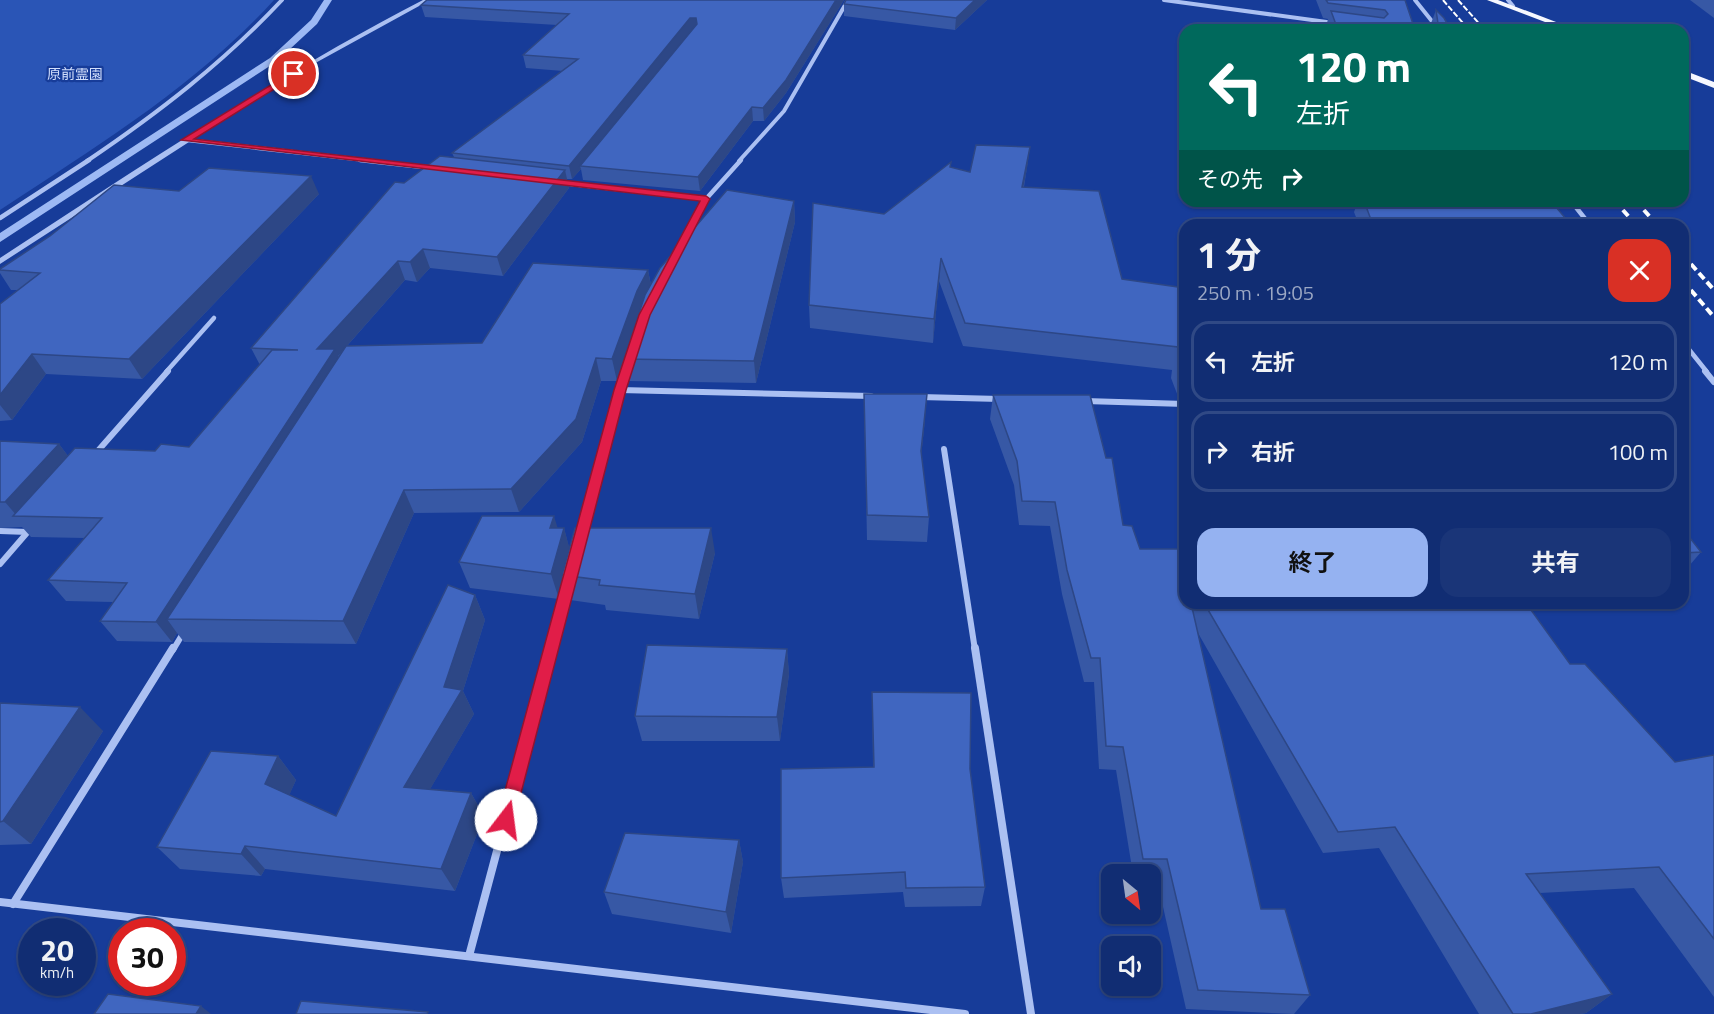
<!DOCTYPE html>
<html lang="ja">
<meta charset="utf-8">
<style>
body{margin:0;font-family:"Titillium Web","Noto Sans JP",sans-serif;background:#1a3578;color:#f1f3f6;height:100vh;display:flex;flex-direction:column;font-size:22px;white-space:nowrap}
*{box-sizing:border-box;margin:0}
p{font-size:20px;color:#9ca8c4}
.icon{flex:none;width:33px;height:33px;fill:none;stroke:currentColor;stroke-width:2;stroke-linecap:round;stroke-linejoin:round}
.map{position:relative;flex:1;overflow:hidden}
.drawer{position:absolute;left:1179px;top:219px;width:510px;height:390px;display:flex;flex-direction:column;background:#112d73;border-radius:18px;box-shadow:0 2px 4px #0004,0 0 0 2px #304985}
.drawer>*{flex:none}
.hud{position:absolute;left:1179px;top:24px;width:510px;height:183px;border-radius:18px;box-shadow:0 2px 4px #0004,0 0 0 2px #304985;background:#00695c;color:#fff;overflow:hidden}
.needle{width:39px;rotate:151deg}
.fabs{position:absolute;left:1101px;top:864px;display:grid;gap:12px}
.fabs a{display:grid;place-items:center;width:60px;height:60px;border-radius:12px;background:#112d73;box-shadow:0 2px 4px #0004,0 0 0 2px #304985;font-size:30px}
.speed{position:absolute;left:18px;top:918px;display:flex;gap:12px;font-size:30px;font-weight:700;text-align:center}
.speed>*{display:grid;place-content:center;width:78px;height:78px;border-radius:50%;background:#112d73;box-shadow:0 2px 4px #0004,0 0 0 2px #304985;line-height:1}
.speed small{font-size:15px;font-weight:400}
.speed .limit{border:9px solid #d22;background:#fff;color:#111}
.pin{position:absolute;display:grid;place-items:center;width:51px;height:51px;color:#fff;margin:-26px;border:3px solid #fff;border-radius:50%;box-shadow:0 2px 6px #0007}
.me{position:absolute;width:66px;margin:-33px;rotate:15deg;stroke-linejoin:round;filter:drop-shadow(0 0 4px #0008)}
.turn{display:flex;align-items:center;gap:21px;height:126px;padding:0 18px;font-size:27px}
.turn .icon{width:78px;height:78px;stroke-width:2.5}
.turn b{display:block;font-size:42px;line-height:51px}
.then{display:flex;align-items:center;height:57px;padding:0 18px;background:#0003;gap:12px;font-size:22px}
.round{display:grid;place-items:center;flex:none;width:63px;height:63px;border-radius:18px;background:#1a3578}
.head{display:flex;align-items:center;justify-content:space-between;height:102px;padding:0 18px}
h1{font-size:36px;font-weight:700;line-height:45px}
.cta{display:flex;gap:12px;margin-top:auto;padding:12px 18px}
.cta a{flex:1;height:69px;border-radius:18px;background:#95b2f1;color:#111;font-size:24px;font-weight:700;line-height:69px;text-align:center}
.cta a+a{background:#1a3578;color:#f1f3f6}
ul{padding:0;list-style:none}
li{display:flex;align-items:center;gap:18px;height:81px;margin:0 12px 9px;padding:0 6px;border:3px solid #304985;border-radius:18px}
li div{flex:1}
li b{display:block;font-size:22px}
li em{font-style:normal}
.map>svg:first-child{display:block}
.green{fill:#2a55b6}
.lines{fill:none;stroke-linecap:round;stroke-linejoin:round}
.stream{fill:#9db9f4;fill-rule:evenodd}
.minor-far3{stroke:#abc0f2;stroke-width:4}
.minor-far2{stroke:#abc0f2;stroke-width:4.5}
.minor-far1{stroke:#abc0f2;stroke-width:6}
.minor{stroke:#abc0f2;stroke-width:8}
.tertiary{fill:#abc0f2;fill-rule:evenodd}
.primary{fill:#f6f8ff;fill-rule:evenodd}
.rail-far1{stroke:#fff;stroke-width:2;stroke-dasharray:6 2;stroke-linecap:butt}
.rail{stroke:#fff;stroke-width:4;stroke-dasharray:8 4;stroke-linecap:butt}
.wall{fill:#3758a5}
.shaded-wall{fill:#2d4786}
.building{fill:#4066c0;stroke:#2d4786;stroke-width:1.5}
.route{fill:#e11d48;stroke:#92132f;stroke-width:1.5}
.labels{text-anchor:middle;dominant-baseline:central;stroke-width:4.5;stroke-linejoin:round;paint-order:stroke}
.far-park-label{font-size:14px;fill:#d2dffc;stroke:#173c99}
</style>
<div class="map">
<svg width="1714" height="1014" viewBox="0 0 1714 1014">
<rect width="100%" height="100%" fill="#173c99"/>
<path class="green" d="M 0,0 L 274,0 C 196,86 97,146 0,210 Z"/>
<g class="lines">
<polygon class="stream" points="324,0 332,0 317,24 276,62 0,242 0,233 270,58 311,20"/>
<g class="minor-far3">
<polyline points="1164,0 1334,23"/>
<polyline points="1415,0 1439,30"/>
<polyline points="1508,0 1513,6"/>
<polyline points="186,140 373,161"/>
<path d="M 87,161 C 158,113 223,63 282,0"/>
<polyline points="739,161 784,111 848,0"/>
</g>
<g class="minor-far2">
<polyline points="360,160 432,168"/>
<polyline points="562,183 706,199"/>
<polyline points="1571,201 1590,225"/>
<polyline points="0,218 89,160"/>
<polyline points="681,246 706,199 741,160"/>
<polyline points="1683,342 1707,372"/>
<polyline points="166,372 214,318"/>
<polyline points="626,372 628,365"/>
</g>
<g class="minor-far1">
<polyline points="626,371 620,390 871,396"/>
<polyline points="1705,371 1714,382"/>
<polyline points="920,397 1000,399"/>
<polyline points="1085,401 1185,404"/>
<polyline points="944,449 975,650"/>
<polyline points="96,453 168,371"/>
<polyline points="0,531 28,532"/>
<polyline points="581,535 620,390"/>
<polyline points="0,564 32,527"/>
<polyline points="173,650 185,630"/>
<polyline points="551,650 569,583"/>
</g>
<g class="minor">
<polyline points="975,648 1031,1014"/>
<polyline points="0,902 965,1014"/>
<polyline points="13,904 173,648"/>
<polyline points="469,956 551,648"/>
</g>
<path class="tertiary" d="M 423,0 L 430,0 L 319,61 L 265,93 L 0,264 L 0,258 C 138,168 276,76 423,0 Z"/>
<g class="primary">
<polygon points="1487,0 1498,0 1577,30 1566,30"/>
<polygon points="1683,70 1714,82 1714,88 1683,76"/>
</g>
<g class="rail-far1">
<polyline points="1443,0 1469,30"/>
<polyline points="1458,0 1485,30"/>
</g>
<g class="rail">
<polyline points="1615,201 1636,225"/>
<polyline points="1636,201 1657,225"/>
<polyline points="1683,255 1714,290"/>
<polyline points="1683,281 1714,317"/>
</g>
</g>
<g class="wall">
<polygon points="427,0 844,0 786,93 764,121 753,121 700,191 583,180 581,169 572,179 567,179 569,188 503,276 430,268 417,282 405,280 347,346 482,343 648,270 651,285 794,201 795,222 756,383 628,381 624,361 617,381 601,381 582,442 519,512 414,513 356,644 184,642 177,633 172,642 117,641 100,621 113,602 66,601 48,580 85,538 31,537 22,527 0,528 0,441 59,444 68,456 155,451 189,447 260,365 251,348 404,183 454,157 452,153 563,71 526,68 523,55 557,25 425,17 421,5"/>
<polygon points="846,0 987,0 955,30 844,16 844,4"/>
<polygon points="1316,0 1405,0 1415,30 1327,30 1326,27 1328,19 1323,18"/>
<polygon points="1690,0 1714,0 1714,18"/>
<polygon points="1436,10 1451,30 1431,30 1430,26"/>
<polygon points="1030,147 1024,187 1122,279 1185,288 1185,400 1179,399 1171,378 1172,370 963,346 939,281 933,343 810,328 809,305 884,214 950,167 970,172"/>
<polygon points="179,191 319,194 142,379 46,374 12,420 0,421 0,304 18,290 11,290 0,273 0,269"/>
<polygon points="1358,201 1551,201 1571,225 1359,225 1354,212"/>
<polygon points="864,394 925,419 921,456 929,517 927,542 867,540"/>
<polygon points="993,395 1123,525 1140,549 1185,549 1185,603 1526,603 1570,664 1675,762 1714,755 1714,997 1634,888 1540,893 1612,994 1586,1013 1580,1014 1479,1014 1379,848 1323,853 1198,633 1261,909 1310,995 1294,1014 1186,1009 1157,880 1150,880 1150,874 1133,874 1116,770 1099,769 1094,682 1084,682 1062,594 1050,526 1019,525 1014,485 990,419"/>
<polygon points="558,528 564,528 569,548 715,553 699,619 606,610 605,605 570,600 564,582 559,599 470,588 459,562"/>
<polygon points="1683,529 1701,552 1683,573"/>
<polygon points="475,595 485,620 463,691 474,714 430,789 471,793 484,816 455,891 265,869 261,876 180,869 157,847 278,756 296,780 289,795 336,816"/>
<polygon points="787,649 789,674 780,741 642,741 635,716"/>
<polygon points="872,692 970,769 985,887 981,906 905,907 903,892 784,898 781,878 873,767"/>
<polygon points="0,703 103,731 31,844 0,845"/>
<polygon points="739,840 743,862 731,933 612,914 604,892"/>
</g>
<g class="shaded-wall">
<polygon points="836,0 844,0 786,93 764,121 763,108"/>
<polygon points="975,0 987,0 955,30 956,18"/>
<polygon points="690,18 696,18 697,29 580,166 581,169 572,179 569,166"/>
<polygon points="752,107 753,121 700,191 698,177"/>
<polygon points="1030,147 1027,169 1019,208 1022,187"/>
<polygon points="565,170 569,188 503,276 497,257"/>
<polygon points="311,176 319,194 142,379 129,359"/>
<polygon points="794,201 795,222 756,383 754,361"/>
<polygon points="423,249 430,268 417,282 410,262"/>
<polygon points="941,258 939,281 933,343 934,319"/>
<polygon points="398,261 405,280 338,356 344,369 167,619 177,633 172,642 156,622 317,349"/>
<polygon points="648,270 652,292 624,359 624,361 617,381 612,359 637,291"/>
<polygon points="32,354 46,374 12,420 0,405 0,395"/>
<polygon points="596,358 601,381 582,442 519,512 511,489"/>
<polygon points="927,394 925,419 919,476 921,451"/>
<polygon points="59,444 77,468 17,516 5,502"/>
<polygon points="404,490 414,513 356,644 343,621"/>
<polygon points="554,516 561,539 564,528 571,554 562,575 564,582 559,599 551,574 550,528"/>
<polygon points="711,528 715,553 699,619 695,594"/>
<polygon points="475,595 485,620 463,691 474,714 418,810 404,787 444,687"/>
<polygon points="787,649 789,674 780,741 777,717"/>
<polygon points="80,707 103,731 31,844 3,821"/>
<polygon points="278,756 296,780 284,807 265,784"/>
<polygon points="471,793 484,816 455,891 441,869"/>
<polygon points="739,840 743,862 731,933 726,912"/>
<polygon points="245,846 265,869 261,876 241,854"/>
<polygon points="1612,994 1586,1013 1580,1014 1531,1014"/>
<polygon points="201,1006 211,1014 196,1014"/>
</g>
<g class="building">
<polygon points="427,0 836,0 786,80 763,108 752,107 698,177 580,166 697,24 696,18 690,18 569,166 452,153 578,59 523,55 569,14 421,5"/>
<polygon points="846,0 975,0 956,18 844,4"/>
<polygon points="1326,0 1405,0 1415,30 1338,30 1331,11 1384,18 1388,14 1385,10 1328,3"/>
<polygon points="1436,10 1444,18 1451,30 1439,30"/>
<polygon points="976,145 1030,147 1022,187 1099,191 1122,279 1185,288 1185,372 1178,355 1178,347 965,323 941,258 934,319 809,305 813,203 884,214 951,162 950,167 970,172"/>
<polygon points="440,156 565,170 497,257 423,249 410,262 398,261 317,349 335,349 156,622 100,621 127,583 48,580 102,518 13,516 75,448 155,451 161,444 189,447 272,350 298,350 251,348 395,182 404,183"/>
<polygon points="209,168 311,176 129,359 32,354 0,395 0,304 40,273 0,270 0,269 50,236 114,185 179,191"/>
<polygon points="727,190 794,201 754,361 624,359 645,295 660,268"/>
<polygon points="1364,201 1551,201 1571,225 1373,225"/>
<polygon points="533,263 648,270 637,291 612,359 596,358 576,419 511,489 404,490 343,621 167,619 346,346 482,343"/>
<polygon points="864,394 927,394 921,451 929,517 867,515"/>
<polygon points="993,395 1090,395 1106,458 1112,458 1123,525 1132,526 1140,549 1185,549 1185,571 1184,569 1185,575 1185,603 1191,603 1261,909 1285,909 1310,995 1198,990 1167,859 1143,859 1123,747 1106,746 1100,658 1091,658 1067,570 1055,502 1022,501 1017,461"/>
<polygon points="0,441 59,444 5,502 0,502"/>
<polygon points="482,516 554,516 550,528 564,528 551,574 459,562"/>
<polygon points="575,528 711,528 695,594 599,585 600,580 562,575"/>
<polygon points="1683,529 1701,552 1683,553"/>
<polygon points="448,585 475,595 444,687 462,690 404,787 471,793 441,869 245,846 241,854 157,847 211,751 278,756 265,784 336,816"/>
<polygon points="1204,603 1526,603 1570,664 1585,664 1675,762 1714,755 1714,939 1659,867 1526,874 1612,994 1531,1014 1513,1014 1395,827 1338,832"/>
<polygon points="647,645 787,649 777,717 635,716"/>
<polygon points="872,692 971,693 970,769 985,887 906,888 905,872 781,878 781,769 874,767"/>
<polygon points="0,703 80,707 3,821 0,822"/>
<polygon points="625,833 739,840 726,912 604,892"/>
<polygon points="108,994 201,1006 196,1014 94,1014"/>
<polygon points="301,1001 428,1012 427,1014 296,1014"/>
</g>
<polygon class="route" points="294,71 297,75 194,139 706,196 710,199 650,315 626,390 514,820 512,826 506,828 499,826 497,820 614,390 639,315 700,201 181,140"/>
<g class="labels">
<g class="far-park-label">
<text x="75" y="73">原前霊園</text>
</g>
</g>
</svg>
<div class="fabs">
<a><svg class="needle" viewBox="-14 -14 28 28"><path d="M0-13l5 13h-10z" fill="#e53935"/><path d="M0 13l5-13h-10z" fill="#9ca8c4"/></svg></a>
<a><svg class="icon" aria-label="sound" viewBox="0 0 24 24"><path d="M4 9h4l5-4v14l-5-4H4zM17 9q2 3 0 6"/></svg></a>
</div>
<div class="speed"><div>20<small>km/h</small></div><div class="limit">30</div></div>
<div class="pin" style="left:294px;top:74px;background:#d93025"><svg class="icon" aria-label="arrive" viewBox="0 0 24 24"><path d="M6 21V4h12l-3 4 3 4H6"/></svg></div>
<svg class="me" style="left:506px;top:820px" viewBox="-20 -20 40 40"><circle r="19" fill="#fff"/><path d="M0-13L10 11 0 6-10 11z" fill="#e11d48"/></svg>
<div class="hud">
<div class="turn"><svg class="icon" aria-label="left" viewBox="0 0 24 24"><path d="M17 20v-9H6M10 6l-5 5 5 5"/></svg><div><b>120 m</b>左折</div></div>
<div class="then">その先<svg class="icon" aria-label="right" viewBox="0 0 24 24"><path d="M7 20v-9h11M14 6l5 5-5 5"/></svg></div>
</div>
<section class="drawer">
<div class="head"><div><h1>1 分</h1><p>250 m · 19:05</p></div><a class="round" style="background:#d93025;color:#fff"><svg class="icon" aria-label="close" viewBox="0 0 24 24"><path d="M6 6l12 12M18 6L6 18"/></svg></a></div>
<ul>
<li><svg class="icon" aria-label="left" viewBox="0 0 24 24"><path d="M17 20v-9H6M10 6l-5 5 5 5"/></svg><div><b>左折</b></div><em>120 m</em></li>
<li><svg class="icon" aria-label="right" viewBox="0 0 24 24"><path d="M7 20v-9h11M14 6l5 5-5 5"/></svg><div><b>右折</b></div><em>100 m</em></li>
</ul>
<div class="cta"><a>終了</a><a>共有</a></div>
</section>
</div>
